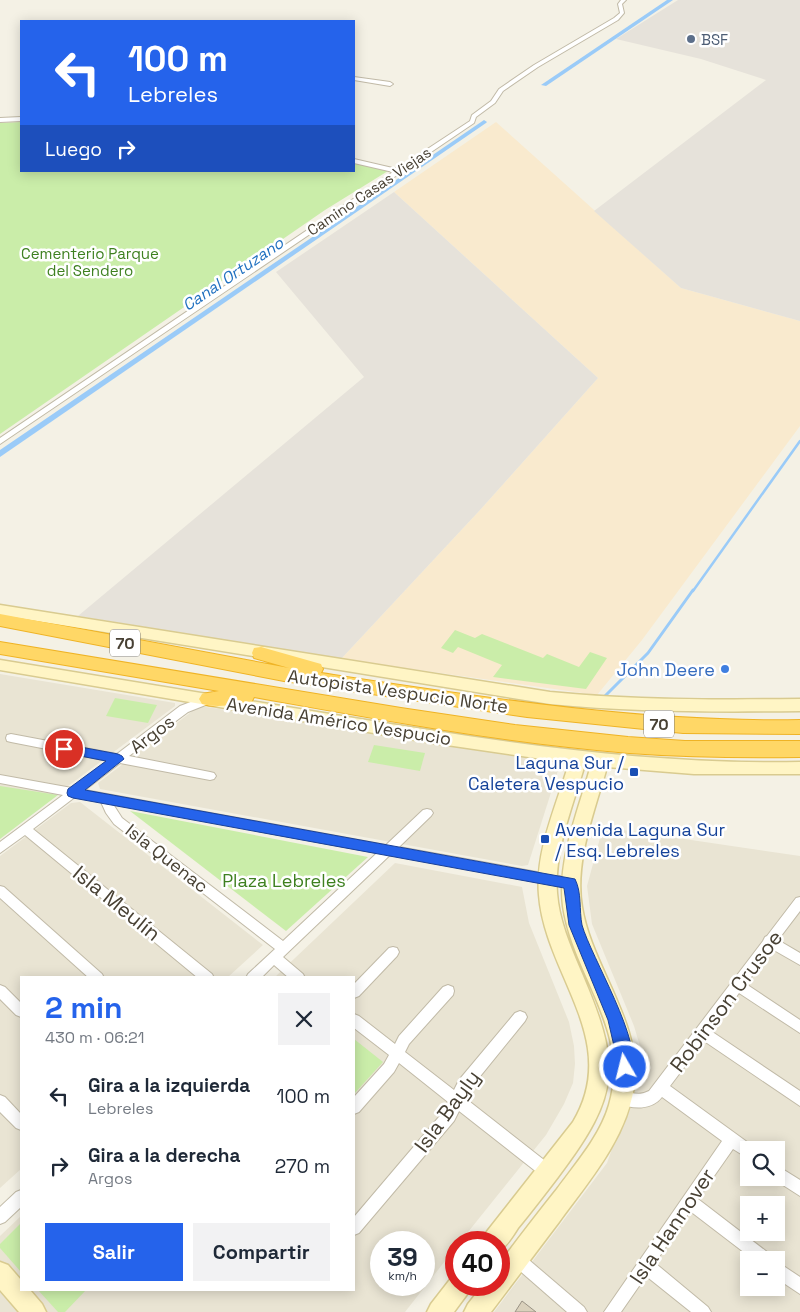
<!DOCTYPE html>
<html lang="es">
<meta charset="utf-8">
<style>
body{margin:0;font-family:"Space Grotesk",sans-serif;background:#f2f2f3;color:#1f2937;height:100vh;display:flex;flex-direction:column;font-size:19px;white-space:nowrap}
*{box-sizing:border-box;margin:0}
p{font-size:16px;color:#747a83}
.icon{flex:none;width:28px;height:28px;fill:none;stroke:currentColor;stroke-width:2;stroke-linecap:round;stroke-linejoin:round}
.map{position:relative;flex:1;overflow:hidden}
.drawer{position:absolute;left:20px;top:976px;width:335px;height:315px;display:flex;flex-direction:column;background:#fff;border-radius:0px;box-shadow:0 2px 12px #0003}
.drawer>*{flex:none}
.hud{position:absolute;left:20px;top:20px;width:335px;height:152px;border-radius:0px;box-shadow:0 2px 12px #0003;background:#2563eb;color:#fff;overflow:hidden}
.fabs{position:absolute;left:740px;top:1141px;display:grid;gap:10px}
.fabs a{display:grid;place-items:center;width:45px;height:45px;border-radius:0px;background:#fff;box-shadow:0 2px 12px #0003;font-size:25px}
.speed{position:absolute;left:370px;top:1231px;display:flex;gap:10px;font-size:25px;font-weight:700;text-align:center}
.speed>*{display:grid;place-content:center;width:65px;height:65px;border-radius:50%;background:#fff;box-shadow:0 2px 12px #0003;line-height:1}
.speed small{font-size:12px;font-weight:400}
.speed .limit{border:8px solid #d22;background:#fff;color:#111}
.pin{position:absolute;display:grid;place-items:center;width:42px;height:42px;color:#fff;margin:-21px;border:2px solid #fff;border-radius:50%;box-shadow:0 1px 5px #0007}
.me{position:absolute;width:55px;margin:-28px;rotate:352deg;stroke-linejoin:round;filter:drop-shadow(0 0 4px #0008)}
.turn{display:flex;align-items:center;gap:18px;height:105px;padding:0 25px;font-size:22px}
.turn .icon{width:65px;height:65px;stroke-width:2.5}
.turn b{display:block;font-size:35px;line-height:42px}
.then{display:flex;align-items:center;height:48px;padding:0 25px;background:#0003;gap:10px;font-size:19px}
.round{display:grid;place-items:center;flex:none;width:52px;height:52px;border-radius:0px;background:#f2f2f3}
.head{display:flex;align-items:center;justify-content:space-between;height:85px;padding:0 25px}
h1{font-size:30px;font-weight:600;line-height:38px;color:#2563eb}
.primary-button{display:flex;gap:10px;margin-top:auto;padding:10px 25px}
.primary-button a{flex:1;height:58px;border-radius:0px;background:#2563eb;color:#fff;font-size:20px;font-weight:600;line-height:58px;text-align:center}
.primary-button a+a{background:#f2f2f3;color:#1f2937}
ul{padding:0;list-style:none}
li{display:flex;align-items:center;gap:15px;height:70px;padding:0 25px}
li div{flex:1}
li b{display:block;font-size:19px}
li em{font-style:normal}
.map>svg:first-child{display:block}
.residential{fill:#e9e4d3;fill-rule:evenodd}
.commercial{fill:#f9eace}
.industrial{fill:#e6e2da}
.green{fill:#caeda9}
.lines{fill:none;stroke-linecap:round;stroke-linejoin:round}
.stream-far1{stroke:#9acbf8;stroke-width:2.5}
.stream{stroke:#9acbf8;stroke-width:3}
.canal{fill:#9acbf8;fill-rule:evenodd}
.building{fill:#dad1bc;stroke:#999284}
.street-casing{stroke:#c1baa7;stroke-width:2}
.secondary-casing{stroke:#d9cb90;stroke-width:3}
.highway-casing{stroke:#efb325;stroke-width:2}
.street{fill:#fff;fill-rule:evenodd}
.secondary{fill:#fff5c5;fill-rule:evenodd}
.highway{fill:#ffd766;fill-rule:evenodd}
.route{fill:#2563eb;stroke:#184099}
.service-dot{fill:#5c6f8a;stroke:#fff;stroke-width:2}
.shop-dot{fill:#3f7fe0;stroke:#fff;stroke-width:2}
.transit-dot{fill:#1a4fb4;stroke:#fff;stroke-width:2}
.labels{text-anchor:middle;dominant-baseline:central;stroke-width:5;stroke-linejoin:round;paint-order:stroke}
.far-service-label{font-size:15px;fill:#4e5e75;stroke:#fff;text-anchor:start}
.far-street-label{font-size:15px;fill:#484134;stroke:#fff}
.far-park-label{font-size:15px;fill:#3e8020;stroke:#fff}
.far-water-label{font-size:16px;font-style:italic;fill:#2171c0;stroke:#fff}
.shield{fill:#fff;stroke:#7f7a71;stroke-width:1}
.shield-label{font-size:16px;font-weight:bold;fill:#484134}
.shop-label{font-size:18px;fill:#366cbe;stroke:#fff;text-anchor:end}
.street-label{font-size:18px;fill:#484134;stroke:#fff}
.transit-label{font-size:18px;fill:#164399;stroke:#fff;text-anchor:end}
.park-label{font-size:18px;fill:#3e8020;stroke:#fff}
.near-street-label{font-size:21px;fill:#484134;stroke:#fff}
</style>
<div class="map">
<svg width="800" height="1312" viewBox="0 0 800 1312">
<rect width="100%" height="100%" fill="#f4f1e5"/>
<g class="residential">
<polygon points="0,674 175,703 175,706 0,837"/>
<polygon points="199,706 401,735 561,761 528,865 522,866 100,789 98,783"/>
<polygon points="80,802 263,945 228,977 21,978 21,1169 0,1188 0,856 71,803"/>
<path d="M 603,827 L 800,856 L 800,1312 L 494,1312 L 607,1163 L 644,1060 L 634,1026 L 592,924 L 587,886 ZM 749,1150 L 776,1150 L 776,1178 L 749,1178 ZM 749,1205 L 776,1205 L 776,1232 L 749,1232 ZM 749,1260 L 776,1260 L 776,1288 L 749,1288 Z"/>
<path d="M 395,863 L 522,887 L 529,923 L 569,1022 L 574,1046 L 575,1064 L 573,1083 L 564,1104 L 546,1135 L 460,1242 L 456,1242 L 456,1247 L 405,1312 L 0,1312 L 0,1236 L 21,1216 L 21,1290 L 354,1290 L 354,978 L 275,977 ZM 381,1242 L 424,1242 L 424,1285 L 381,1285 Z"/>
</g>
<polygon class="commercial" points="496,122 681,288 800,321 800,426 642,640 597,695 341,659 480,510 598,378 394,192"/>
<g class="industrial">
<polygon points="678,0 800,0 800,321 681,288 594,211 766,80 701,59 616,39"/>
<polygon points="394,192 598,378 480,510 341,659 78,616 364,377 276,272"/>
</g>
<g class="green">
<polygon points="21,122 21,171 354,171 354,163 388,171 325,210 0,434 0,123"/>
<polygon points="455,630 475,638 482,634 543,658 547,654 579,667 590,652 607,658 586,689 493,677 502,665 458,647 453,653 441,648"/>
<polygon points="115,698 157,705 148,723 106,716"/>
<polygon points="374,745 425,753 420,771 368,762"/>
<polygon points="0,786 58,795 0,839"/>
<polygon points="130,811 368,857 286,931"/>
<polygon points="354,1039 383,1062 354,1094"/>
<polygon points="21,1223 21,1272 0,1248 0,1244"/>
<polygon points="38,1290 86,1290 65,1312 58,1312"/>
</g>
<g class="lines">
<polyline class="stream-far1" points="693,591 800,441"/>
<polyline class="stream" points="605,696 648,653 693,590"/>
<g class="canal">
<polygon points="667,0 673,0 546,86 541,85"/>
<polygon points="484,120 487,122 486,123 0,457 0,450"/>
</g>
</g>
<polygon class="building" points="522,1301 536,1312 515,1312"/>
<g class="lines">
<g class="street-casing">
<g id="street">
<polygon points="621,0 626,0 622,4 624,13 618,20 538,67 503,91 495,103 476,117 474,123 0,444 0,438 393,172 354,163 354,159 397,169 470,121 472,115 491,101 499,89 534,65 614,18 620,13 618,4"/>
<polygon points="354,77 390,82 393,84 390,86 354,80"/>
<polygon points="21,117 21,121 0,122 0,118"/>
<path d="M 209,695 L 213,696 L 214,699 L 213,702 L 188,712 L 129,756 L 210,772 L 214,773 L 216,776 L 214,779 L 210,780 L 120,763 L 85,790 L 386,845 L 423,810 L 427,809 L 431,810 L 433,813 L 431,816 L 399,847 L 570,878 L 574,880 L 576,883 L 574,886 L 570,888 L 390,855 L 283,957 L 303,974 L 305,978 L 289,978 L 274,965 L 261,978 L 246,978 L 248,974 L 275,949 L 114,824 L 106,813 L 101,802 L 75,797 L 33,829 L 212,974 L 214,978 L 198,978 L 25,835 L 0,853 L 0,842 L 63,795 L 0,783 L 0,775 L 72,788 L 108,761 L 11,742 L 7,741 L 6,738 L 7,735 L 11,734 L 117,754 L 180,706 ZM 113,804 L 377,853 L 283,941 L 122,818 Z"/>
<polygon points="0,886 4,887 102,974 104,978 89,978 0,898"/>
<path d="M 800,897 L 800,911 L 778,940 L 800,953 L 800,965 L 772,949 L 746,984 L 800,1020 L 800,1033 L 739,993 L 711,1031 L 800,1091 L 800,1106 L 704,1041 L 670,1086 L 754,1147 L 755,1150 L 749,1150 L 749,1159 L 733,1149 L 698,1199 L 771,1255 L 774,1260 L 754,1260 L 690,1211 L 655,1263 L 708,1307 L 711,1312 L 691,1312 L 646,1276 L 621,1312 L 604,1312 L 722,1141 L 662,1097 C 651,1111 632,1109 617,1103 L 615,1098 L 617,1093 C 629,1089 635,1098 649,1091 L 763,941 L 765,937 L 767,936 L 796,898 Z"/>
<polygon points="393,947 397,948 399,952 397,956 359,996 354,998 354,984 389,948"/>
<polygon points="0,985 5,987 21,1003 21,1017 16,1015 0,999"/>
<polygon points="448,985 453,987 454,991 453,995 409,1044 405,1052 454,1090 459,1080 515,1013 520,1011 525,1013 527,1017 525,1021 469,1090 465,1098 553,1167 555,1172 553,1177 548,1179 543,1177 459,1111 454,1121 359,1233 354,1235 354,1217 444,1111 448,1102 399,1063 394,1072 359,1112 354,1114 354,1097 384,1064 389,1055 354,1028 354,1014 359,1016 395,1044 399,1036 443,987"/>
<polygon points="0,1095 5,1097 21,1114 21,1130 16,1128 0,1112"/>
<polygon points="776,1165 800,1180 800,1196 772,1178 776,1178"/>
<polygon points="21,1190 21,1207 5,1222 0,1224 0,1207 16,1192"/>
<polygon points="517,1251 522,1254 584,1307 587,1312 567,1312 512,1264 509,1259 512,1254"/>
<polygon points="776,1261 800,1277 800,1294 776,1278"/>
</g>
</g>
<g class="secondary-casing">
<g id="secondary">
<path d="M 0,605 L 550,692 C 633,700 716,700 800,699 L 800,711 C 716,712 633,712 550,704 L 0,615 Z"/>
<path d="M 0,660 C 116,679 232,698 348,717 C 501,742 645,765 800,762 L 800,774 L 694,774 L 607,767 C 595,810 574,862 582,907 C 592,968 643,1023 634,1087 C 626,1139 589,1181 559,1222 C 536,1252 514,1282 491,1312 L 464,1312 L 468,1304 L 483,1285 L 499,1285 L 499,1264 C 518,1239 537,1214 557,1189 C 576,1163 600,1136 609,1105 C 631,1030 573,976 563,906 C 557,860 579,809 591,765 L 585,764 C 573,806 554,850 557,893 C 559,920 570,945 580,969 C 621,1064 622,1093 558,1177 C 545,1194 532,1211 518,1228 C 513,1236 507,1246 499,1251 L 499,1242 L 482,1242 L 485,1234 L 573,1122 C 622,1040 545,975 539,895 C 535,851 557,804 569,763 L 433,743 L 0,670 Z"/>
<polygon points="0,1262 8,1265 21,1280 21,1290 30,1290 42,1304 46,1312 19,1312 0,1290"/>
<polygon points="456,1275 456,1285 471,1285 468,1293 454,1312 427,1312 431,1304 452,1277"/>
</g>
</g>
<g class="highway-casing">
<g id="highway">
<path d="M 0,614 L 289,668 L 254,658 L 252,653 L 254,648 L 261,647 L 321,664 L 323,669 L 321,673 C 480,697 639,723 800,720 L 800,734 L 683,733 L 527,717 L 284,681 L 0,626 Z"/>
<path d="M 0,642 L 401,708 L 515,725 L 628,737 L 685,741 L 800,741 L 800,757 C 743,758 686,757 629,753 C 503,743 378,719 254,697 L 252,701 C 238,705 216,708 202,704 L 199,699 L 202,694 L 219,691 L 0,654 Z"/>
</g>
</g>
<use href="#street" class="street"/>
<use href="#secondary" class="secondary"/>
<use href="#highway" class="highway"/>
</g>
<path class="route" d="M 64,744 L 118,754 L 122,756 L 124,759 L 85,790 L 575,879 C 582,893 579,910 582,925 C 591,957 644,1043 631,1072 L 625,1075 L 620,1072 L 608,1020 L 569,925 L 564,888 L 73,798 L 68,796 L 67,793 L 68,789 L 106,761 L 60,752 L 58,749 L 60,746 Z"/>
<circle class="service-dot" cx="691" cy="39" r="5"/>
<circle class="shop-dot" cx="725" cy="669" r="5"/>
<g class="transit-dot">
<rect x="629" y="767" width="10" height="10" rx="2.5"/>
<rect x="540" y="834" width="10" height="10" rx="2.5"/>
</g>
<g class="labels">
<g class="far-service-label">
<text x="701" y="39">BSF</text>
</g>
<g class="far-street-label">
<text transform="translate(369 191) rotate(-34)">Camino Casas Viejas</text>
</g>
<g class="far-park-label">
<text x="90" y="253">Cementerio Parque<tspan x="90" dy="17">del Sendero</tspan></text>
</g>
<g class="far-water-label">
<text transform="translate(233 274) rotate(-34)">Canal Ortuzano</text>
</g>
<g class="shield">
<rect x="110" y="629.5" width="30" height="27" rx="4"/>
<rect x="644" y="710.5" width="30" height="27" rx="4"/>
</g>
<g class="shield-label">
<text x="125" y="643">70</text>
<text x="659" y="724">70</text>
</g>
<g class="shop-label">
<text x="715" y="669">John Deere</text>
</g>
<g class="street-label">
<text transform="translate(398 691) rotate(8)">Autopista Vespucio Norte</text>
<text transform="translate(339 721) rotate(9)">Avenida Américo Vespucio</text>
<text transform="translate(152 734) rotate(-37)">Argos</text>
<text transform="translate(167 858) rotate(38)">Isla Quenac</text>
</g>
<g class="transit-label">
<text x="624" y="762">Laguna Sur /<tspan x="624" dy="21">Caletera Vespucio</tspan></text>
<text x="555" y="829" text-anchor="start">Avenida Laguna Sur<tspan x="555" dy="21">/ Esq. Lebreles</tspan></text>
</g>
<g class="park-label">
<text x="284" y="880">Plaza Lebreles</text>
</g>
<g class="near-street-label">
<text transform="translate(117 903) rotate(39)">Isla Meulín</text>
<text transform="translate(726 1001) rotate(-53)">Robinson Crusoe</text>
<text transform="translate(447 1111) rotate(-54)">Isla Bayly</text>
<text transform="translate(672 1226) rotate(-56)">Isla Hannover</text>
</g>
</g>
</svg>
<div class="fabs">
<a><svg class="icon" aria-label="search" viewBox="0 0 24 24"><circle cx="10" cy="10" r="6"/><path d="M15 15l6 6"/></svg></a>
<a>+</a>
<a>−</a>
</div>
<div class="speed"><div>39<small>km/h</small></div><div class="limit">40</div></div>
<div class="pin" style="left:64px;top:749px;background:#d93025"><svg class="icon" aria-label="arrive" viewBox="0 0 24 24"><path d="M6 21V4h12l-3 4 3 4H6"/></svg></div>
<svg class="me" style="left:625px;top:1067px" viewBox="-20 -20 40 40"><circle r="17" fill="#2563eb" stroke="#fff" stroke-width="3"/><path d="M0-11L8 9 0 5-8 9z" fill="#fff"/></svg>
<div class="hud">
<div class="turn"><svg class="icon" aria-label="left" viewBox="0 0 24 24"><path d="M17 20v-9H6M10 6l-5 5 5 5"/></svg><div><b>100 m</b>Lebreles</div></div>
<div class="then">Luego<svg class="icon" aria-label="right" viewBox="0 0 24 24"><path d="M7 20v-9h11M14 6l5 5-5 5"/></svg></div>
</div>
<section class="drawer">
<div class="head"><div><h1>2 min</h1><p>430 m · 06:21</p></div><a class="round"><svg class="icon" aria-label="close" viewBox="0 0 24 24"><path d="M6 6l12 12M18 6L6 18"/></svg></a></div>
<ul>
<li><svg class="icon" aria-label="left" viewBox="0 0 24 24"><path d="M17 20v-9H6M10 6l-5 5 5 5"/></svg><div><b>Gira a la izquierda</b><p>Lebreles</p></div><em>100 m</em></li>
<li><svg class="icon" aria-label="right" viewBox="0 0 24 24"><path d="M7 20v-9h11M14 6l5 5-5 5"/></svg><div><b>Gira a la derecha</b><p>Argos</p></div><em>270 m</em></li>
</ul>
<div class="primary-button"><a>Salir</a><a>Compartir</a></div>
</section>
</div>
